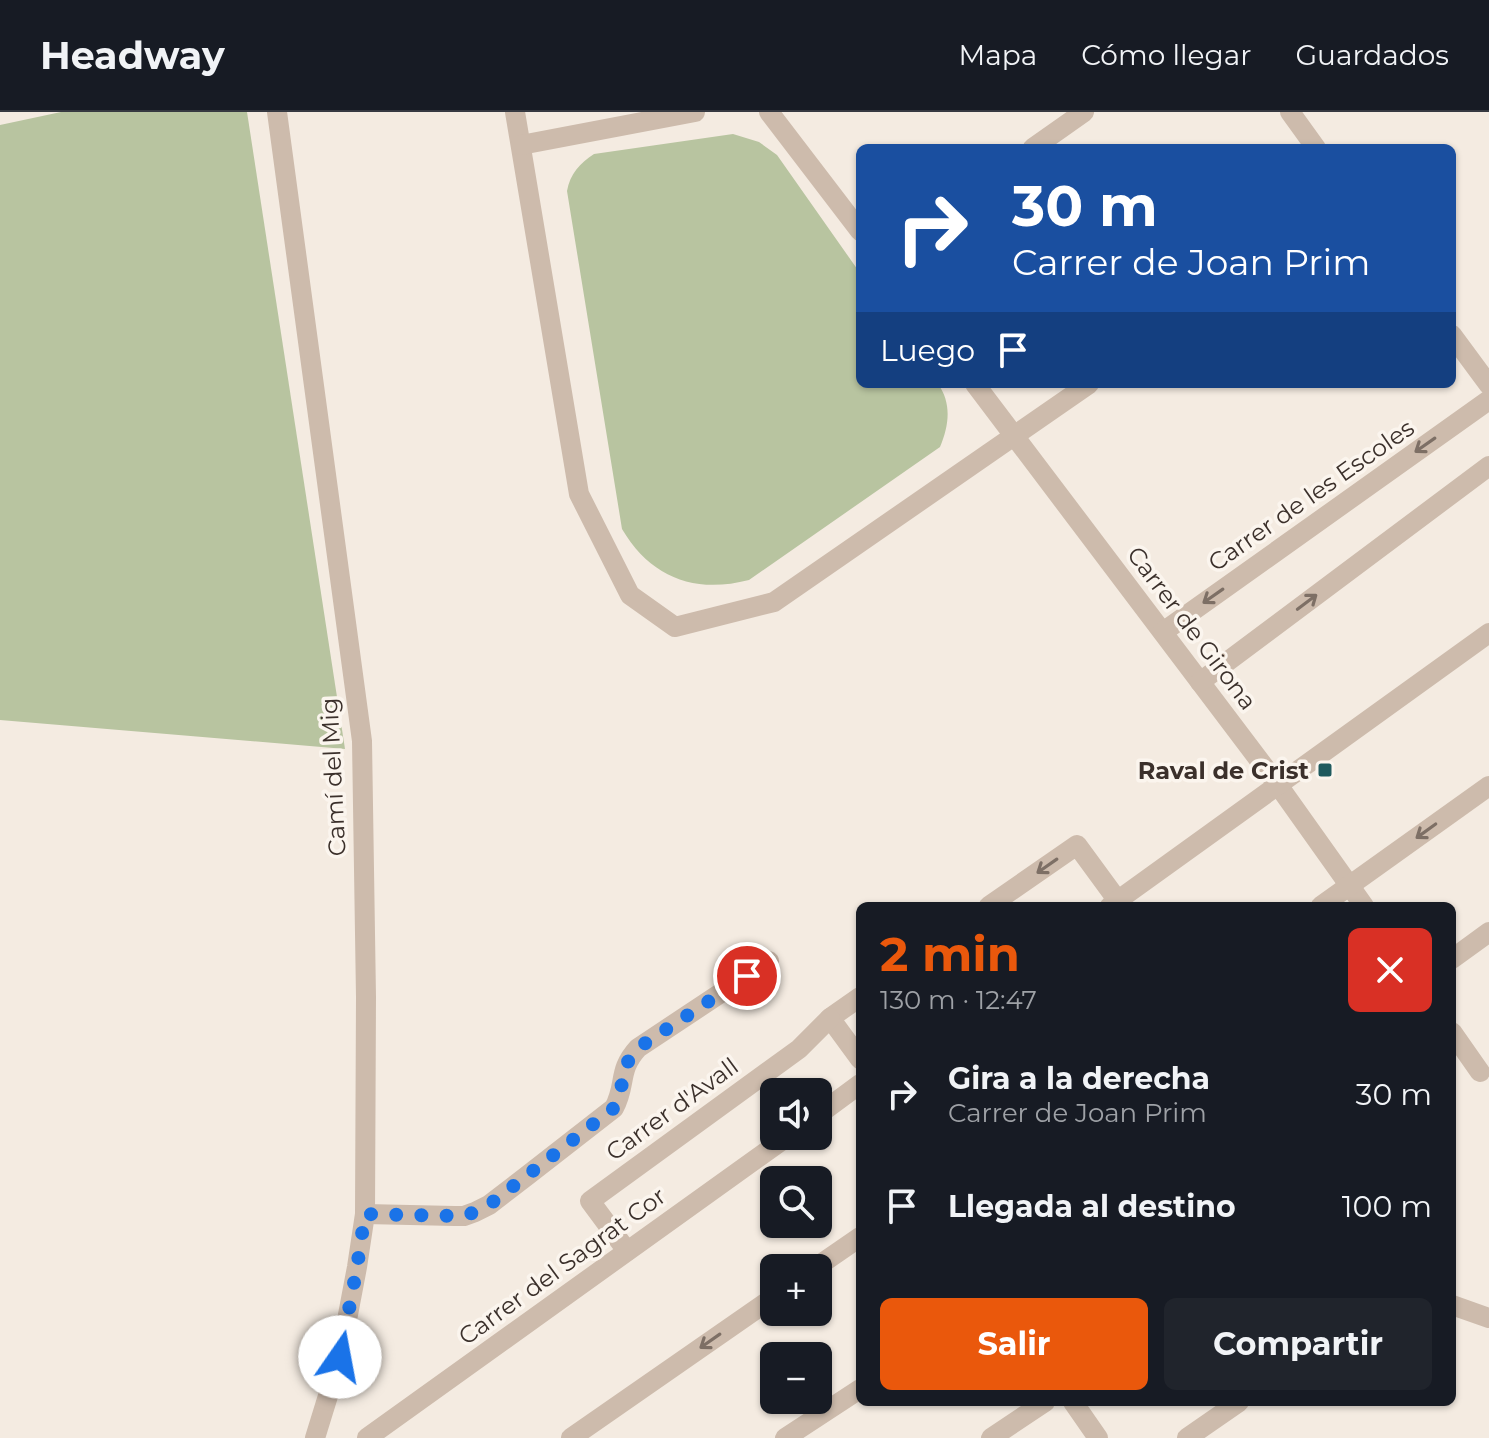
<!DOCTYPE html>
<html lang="es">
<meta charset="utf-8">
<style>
body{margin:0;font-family:Montserrat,sans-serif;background:#20242c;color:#f1f3f6;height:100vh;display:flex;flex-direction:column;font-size:30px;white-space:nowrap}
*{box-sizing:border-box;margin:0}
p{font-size:26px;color:#9ea1a6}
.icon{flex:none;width:44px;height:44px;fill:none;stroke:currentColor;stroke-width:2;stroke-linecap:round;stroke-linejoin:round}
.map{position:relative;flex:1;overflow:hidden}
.sheet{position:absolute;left:856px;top:790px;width:600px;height:504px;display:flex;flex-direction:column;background:#171b24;border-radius:12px;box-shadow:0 2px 6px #0004}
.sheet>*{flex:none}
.hud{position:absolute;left:856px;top:32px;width:600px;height:244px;border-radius:12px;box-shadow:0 2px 6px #0004;background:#1a4fa0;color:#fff;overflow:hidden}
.buttons{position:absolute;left:760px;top:966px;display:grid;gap:16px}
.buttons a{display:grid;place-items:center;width:72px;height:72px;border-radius:12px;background:#171b24;box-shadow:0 2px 6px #0004;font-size:40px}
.pin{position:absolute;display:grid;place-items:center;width:68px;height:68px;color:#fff;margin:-34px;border:4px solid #fff;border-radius:50%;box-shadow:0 2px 8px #0007}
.me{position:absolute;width:88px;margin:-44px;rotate:12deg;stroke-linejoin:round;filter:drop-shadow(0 0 6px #0008)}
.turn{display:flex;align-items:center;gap:28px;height:168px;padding:0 24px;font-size:36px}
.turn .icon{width:104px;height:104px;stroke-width:2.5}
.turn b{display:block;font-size:56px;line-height:68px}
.then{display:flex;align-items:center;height:76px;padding:0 24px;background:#0003;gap:16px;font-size:30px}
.round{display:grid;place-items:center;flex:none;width:84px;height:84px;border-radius:12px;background:#20242c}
.summary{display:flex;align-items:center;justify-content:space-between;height:136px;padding:0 24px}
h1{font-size:48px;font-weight:700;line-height:60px;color:#ea580c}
.cta{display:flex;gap:16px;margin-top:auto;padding:16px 24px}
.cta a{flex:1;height:92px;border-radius:12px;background:#ea580c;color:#fff;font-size:32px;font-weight:700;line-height:92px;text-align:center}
.cta a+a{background:#20242c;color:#f1f3f6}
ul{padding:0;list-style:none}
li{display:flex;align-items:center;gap:24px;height:112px;padding:0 24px}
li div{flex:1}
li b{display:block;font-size:30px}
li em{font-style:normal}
header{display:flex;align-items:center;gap:48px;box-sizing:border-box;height:112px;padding:0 40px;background:#171b24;border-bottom:2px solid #363941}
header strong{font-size:38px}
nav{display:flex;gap:44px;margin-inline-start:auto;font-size:28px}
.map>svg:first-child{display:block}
.green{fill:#b8c4a0}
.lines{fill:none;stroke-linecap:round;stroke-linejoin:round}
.minor{stroke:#cdbbac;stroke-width:20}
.oneway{stroke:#7d6f65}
.route{stroke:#1a73e8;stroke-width:14;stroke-dasharray:0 25.2}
.poi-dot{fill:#1f5a5e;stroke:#fbf5ee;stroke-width:3}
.labels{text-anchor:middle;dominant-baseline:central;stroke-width:7;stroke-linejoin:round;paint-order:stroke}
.street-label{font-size:24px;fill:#3b302b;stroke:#fbf5ee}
.poi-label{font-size:24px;font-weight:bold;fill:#3b302b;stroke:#fbf5ee;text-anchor:end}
</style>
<header>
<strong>Headway</strong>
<nav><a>Mapa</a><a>Cómo llegar</a><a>Guardados</a></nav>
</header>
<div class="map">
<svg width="1489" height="1326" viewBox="0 0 1489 1326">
<rect width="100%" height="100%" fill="#f4ebe1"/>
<g class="green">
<polygon points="61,0 247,0 345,637 0,608 0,13"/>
<path d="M 733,22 L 759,30 L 777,43 L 860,161 L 860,272 L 938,272 C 952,291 949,314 940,335 L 749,468 C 695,482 651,466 622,417 L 567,79 C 570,62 580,51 594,42 Z"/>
</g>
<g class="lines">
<g class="minor">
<polyline points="277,0 362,629 366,885 365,1102 357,1155 340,1245 315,1326"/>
<polyline points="515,0 579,382 630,483 675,515 774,490 1089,272"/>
<polyline points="769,0 860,119"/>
<polyline points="1290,0 1316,36"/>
<polyline points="521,33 695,0"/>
<polyline points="1033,36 1084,0"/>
<polyline points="1452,223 1489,273"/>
<polyline points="975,272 1278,673 1364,794"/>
<polyline points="1163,520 1489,288"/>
<polyline points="1200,570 1489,354"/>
<polyline points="989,794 1077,733 1118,789"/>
<polyline points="1110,794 1489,521"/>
<polyline points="1321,794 1489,674"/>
<polyline points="1452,847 1489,820"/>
<polyline points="860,885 830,906 860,947"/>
<polyline points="1452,920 1480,960"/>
<polyline points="818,1003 860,972"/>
<path d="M 365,1102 L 455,1104 L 464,1104 L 475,1100 L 489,1093 L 528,1063 L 614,996 C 627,972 617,959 638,936 L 769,849"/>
<polyline points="627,1139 590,1089 799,937 830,906"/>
<polyline points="815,1156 860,1125"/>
<polyline points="1452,1193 1489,1206"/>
<polyline points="1073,1290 1098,1326"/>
<polyline points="367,1326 788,1024"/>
<polyline points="571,1326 774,1185"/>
<polyline points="785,1326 860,1277"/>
<polyline points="991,1326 1045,1290"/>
<polyline points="1187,1326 1239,1290"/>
</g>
</g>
<defs><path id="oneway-shaft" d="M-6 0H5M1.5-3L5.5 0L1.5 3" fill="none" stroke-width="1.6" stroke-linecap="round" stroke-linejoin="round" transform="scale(2)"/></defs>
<g class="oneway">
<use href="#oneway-shaft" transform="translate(1425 333) rotate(145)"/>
<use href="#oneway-shaft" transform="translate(1213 484) rotate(145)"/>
<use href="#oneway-shaft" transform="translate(1307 490) rotate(-37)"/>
<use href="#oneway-shaft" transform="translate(1426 719) rotate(144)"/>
<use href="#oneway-shaft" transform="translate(1047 754) rotate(145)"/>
<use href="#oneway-shaft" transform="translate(710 1229) rotate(145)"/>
</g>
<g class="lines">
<path class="route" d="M 340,1245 L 357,1155 L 365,1102 L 455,1104 L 464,1104 L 475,1100 L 489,1093 L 614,996 C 627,972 617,958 638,936 L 747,864"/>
</g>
<rect class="poi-dot" x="1317" y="650" width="16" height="16" rx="4"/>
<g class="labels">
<g class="street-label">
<text transform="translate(1311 383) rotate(-35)">Carrer de les Escoles</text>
<text transform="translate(1192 516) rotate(53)">Carrer de Girona</text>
<text transform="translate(333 665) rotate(-93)">Camí del Mig</text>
<text transform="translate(672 997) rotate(-36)">Carrer d'Avall</text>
<text transform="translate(562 1154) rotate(-36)">Carrer del Sagrat Cor</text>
</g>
<g class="poi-label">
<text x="1309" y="658">Raval de Crist</text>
</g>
</g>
</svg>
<div class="buttons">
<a><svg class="icon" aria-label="sound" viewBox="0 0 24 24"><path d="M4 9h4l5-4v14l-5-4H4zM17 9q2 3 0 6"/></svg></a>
<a><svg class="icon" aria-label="search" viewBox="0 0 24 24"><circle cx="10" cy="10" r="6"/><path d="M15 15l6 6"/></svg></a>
<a>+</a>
<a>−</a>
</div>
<div class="pin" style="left:747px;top:864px;background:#d93025"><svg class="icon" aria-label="arrive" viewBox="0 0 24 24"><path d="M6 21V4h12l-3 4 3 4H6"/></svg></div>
<svg class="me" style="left:340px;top:1245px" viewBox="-20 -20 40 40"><circle r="19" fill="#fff"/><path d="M0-13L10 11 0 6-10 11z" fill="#1a73e8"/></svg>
<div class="hud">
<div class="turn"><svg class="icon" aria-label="right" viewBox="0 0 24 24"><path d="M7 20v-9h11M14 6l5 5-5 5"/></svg><div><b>30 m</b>Carrer de Joan Prim</div></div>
<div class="then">Luego<svg class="icon" aria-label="arrive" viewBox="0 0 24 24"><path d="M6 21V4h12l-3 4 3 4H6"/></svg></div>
</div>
<section class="sheet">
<div class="summary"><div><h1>2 min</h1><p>130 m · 12:47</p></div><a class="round" style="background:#d93025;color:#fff"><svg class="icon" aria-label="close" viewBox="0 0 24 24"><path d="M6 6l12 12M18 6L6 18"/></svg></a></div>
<ul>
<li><svg class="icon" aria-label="right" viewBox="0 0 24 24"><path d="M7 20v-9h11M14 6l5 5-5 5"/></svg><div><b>Gira a la derecha</b><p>Carrer de Joan Prim</p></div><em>30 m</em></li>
<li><svg class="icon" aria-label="arrive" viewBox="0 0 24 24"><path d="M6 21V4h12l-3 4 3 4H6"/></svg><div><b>Llegada al destino</b></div><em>100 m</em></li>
</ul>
<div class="cta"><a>Salir</a><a>Compartir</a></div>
</section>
</div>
